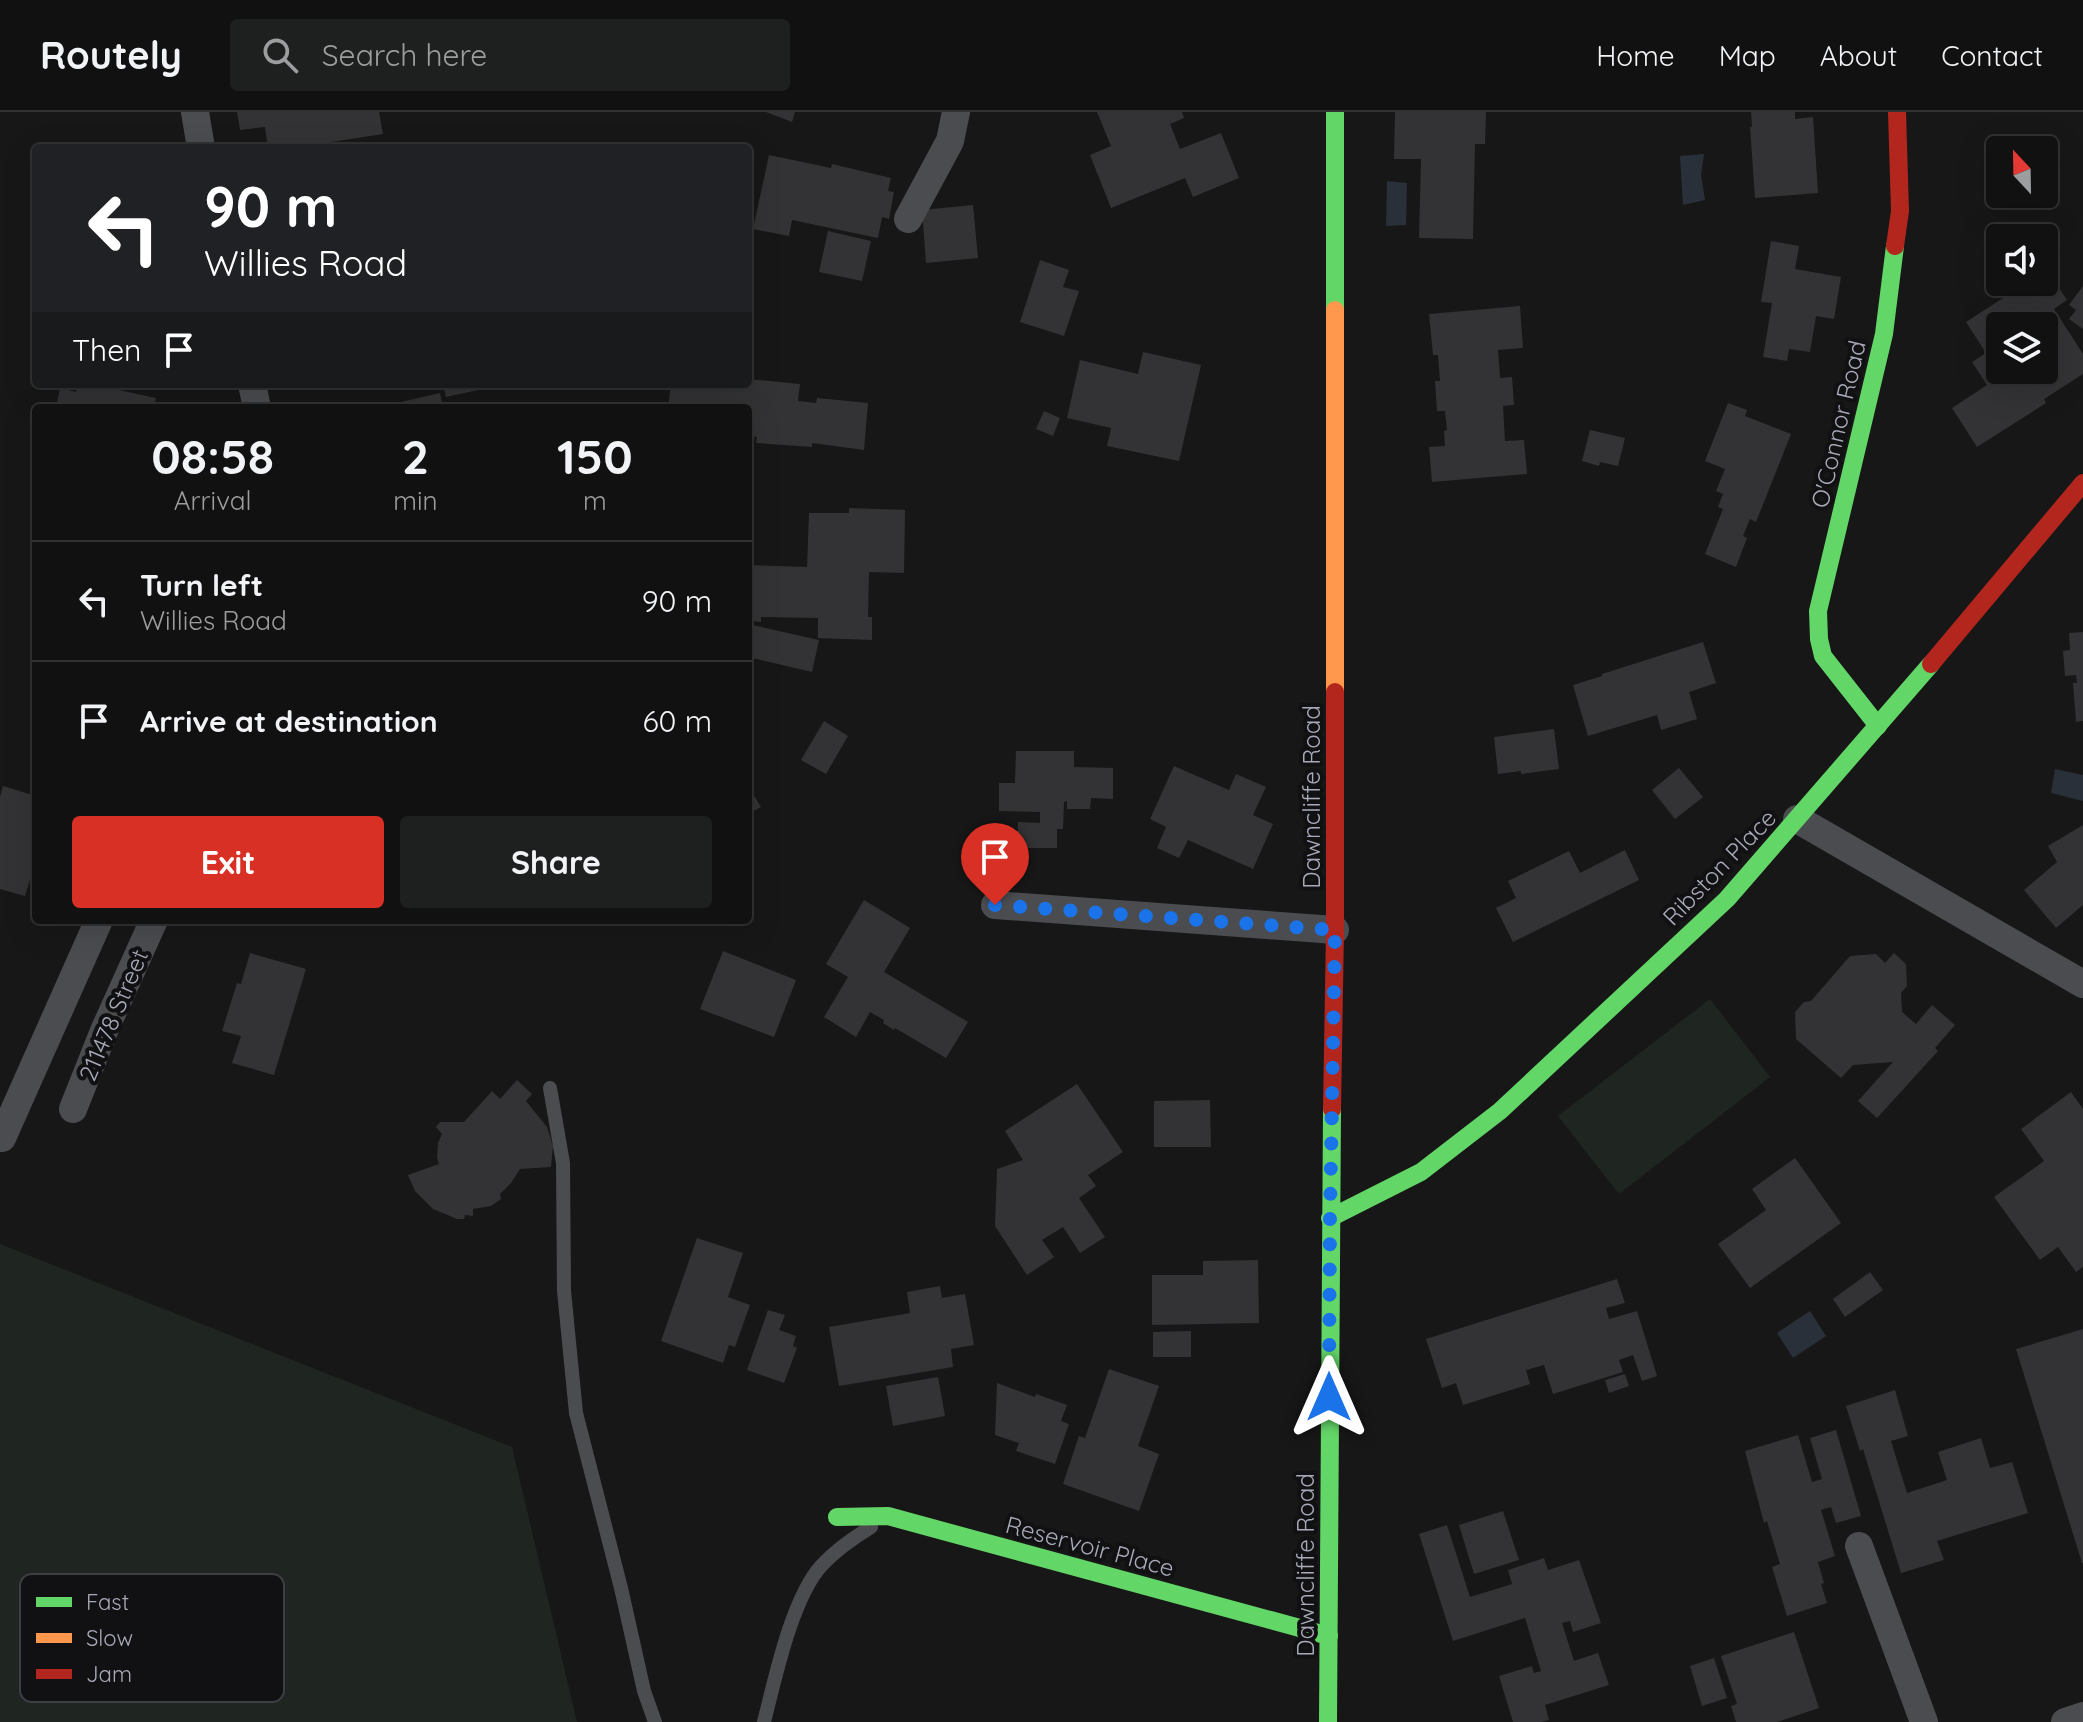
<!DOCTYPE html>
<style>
body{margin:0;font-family:Quicksand,sans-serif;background:#1e1f1f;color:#f1f3f6;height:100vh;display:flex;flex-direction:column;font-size:30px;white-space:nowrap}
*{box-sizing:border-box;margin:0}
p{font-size:26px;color:#9c9d9f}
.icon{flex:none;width:44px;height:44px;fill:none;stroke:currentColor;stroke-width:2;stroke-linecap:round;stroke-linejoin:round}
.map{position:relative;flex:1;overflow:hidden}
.details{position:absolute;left:32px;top:292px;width:720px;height:520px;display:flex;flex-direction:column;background:#111;border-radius:8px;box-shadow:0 8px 32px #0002,0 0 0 2px #303131}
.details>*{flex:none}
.banner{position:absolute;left:32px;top:32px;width:720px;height:244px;border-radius:8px;box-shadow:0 8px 32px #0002,0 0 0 2px #303131;background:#202124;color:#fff;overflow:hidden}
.needle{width:52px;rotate:338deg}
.controls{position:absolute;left:1986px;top:24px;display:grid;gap:16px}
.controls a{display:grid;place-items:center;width:72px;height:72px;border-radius:8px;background:#111;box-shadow:0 8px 32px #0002,0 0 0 2px #303131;font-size:40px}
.pin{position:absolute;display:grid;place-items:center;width:68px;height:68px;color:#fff;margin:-82px -34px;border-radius:50% 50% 50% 0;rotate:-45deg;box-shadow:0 0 8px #0007}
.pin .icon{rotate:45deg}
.me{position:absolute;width:88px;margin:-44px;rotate:0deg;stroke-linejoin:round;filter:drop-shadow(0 0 6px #0008)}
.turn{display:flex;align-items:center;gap:28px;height:168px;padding:0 40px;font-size:36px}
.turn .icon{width:104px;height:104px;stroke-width:2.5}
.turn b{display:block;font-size:56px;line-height:68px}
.then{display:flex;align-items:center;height:76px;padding:0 40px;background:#0003;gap:16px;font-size:30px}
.eta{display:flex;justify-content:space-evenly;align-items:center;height:136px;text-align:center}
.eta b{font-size:48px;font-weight:800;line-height:56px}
.button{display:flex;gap:16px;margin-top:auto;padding:16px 40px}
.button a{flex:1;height:92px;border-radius:8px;background:#d93025;color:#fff;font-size:32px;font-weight:800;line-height:92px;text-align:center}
.button a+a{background:#1e1f1f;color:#f1f3f6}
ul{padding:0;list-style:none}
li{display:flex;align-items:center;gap:24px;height:120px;padding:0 40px;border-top:2px solid #303131}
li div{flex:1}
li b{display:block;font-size:30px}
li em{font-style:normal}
header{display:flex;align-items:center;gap:48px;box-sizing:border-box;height:112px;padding:0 40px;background:#111;border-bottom:2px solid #303131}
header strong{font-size:38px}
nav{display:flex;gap:44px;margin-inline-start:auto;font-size:28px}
.search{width:560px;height:72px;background:#1e1f1f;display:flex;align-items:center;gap:20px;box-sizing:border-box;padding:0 28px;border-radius:8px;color:#9c9d9f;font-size:30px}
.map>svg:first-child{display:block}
.green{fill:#1f2621}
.water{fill:#2a3039}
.building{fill:#333335;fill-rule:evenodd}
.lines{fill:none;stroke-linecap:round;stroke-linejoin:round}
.lane{stroke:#4b4c50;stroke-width:14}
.street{stroke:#4b4c50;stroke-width:28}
.fast{stroke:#63d668;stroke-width:18}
.slow{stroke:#ff974d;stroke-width:18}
.jam{stroke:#b3261e;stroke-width:18}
.route{stroke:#1a73e8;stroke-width:14;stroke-dasharray:0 25.2}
.labels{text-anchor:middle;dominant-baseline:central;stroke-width:8;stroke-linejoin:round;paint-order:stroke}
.street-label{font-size:24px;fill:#a8aab8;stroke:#111113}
.key{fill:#111113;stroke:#3e3f45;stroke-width:2}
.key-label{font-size:22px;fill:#a8aab8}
</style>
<header>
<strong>Routely</strong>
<div class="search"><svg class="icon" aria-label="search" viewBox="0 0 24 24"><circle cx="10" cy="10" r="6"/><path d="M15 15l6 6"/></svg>Search here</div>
<nav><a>Home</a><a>Map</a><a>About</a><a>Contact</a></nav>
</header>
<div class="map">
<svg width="2083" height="1610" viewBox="0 0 2083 1610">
<rect width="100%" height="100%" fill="#171717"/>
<g class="green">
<polygon points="1710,887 1770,965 1619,1082 1558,1004"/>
<polygon points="0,1132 512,1335 577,1610 0,1610"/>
</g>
<g class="water">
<polygon points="1704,42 1701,63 1705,88 1683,93 1680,44"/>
<polygon points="1387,69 1407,71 1406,113 1386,114"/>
<polygon points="2055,657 2083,663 2083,689 2051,681"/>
<polygon points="1810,1199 1826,1224 1793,1246 1777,1221"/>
</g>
<g class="building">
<polygon points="237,0 379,0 383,22 293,36 268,36 265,15 240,18"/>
<polygon points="766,0 795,0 792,10"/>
<polygon points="1097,0 1182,0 1184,6 1170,12 1180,37 1221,21 1239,66 1193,85 1185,66 1111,96 1090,43 1111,34"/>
<polygon points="1395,0 1486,0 1485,32 1475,32 1473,127 1419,126 1421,47 1394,47"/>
<polygon points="1751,0 1795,0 1795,7 1813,5 1818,81 1755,86 1750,15 1752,15"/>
<polygon points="769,43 831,56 832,52 891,66 888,79 894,80 889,107 882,105 878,126 792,108 789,124 753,117"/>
<polygon points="973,93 978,146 926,151 922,98"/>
<polygon points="828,119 871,129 862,169 819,160"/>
<polygon points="1771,129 1799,134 1795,157 1841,165 1834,207 1816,204 1810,240 1789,237 1787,249 1763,245 1772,191 1761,190"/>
<polygon points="1040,148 1069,158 1063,175 1079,179 1064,224 1020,210"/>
<path d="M 2047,158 L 2067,188 L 2054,197 L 2083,242 L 2083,262 L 2044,287 L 2046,291 L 1977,335 L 1952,296 L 1987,273 L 1972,250 L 1986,241 L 1966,210 L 2028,170 L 2044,170 L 2044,160 ZM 2000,214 L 2044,214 L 2044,258 L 2000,258 Z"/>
<polygon points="2083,174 2083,217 2069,207 2076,198 2069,193"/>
<polygon points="1520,194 1523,236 1498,238 1500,266 1512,265 1514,293 1503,294 1505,329 1524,328 1527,362 1432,370 1429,335 1445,334 1444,319 1447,318 1445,299 1437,299 1435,269 1440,269 1438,243 1433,243 1429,202"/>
<polygon points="1143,240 1201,253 1179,349 1107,334 1111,316 1067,306 1080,248 1138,262"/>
<polygon points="748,267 800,272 798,289 816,291 817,286 868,291 864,338 812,331 812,335 756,331 757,325 748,324 748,296 668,296 671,272 725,272 747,274"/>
<polygon points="77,272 115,272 114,277 156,286 154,296 56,296 60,276 76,280"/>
<polygon points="443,272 477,272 478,278 446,285"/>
<polygon points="440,281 443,296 388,296 388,293"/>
<polygon points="1728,291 1747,298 1745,304 1791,322 1756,410 1750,407 1743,424 1747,426 1736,455 1705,442 1723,397 1718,395 1723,382 1716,379 1725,357 1705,349"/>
<polygon points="1044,299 1060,306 1053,324 1036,317"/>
<polygon points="1590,318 1625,326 1618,354 1600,350 1599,354 1582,349"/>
<polygon points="849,396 905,398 904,461 869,460 868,505 872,505 872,528 818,526 818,506 761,505 761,510 748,509 748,453 807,455 809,401 849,401"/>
<polygon points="748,512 819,528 812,560 748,545"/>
<polygon points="2083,520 2083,609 2076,610 2073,571 2077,571 2076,563 2065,564 2063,539 2070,538 2069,521"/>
<polygon points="1703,530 1716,571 1689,580 1697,607 1661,618 1657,603 1588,624 1573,573 1602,564 1602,562"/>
<polygon points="824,609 848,624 826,662 801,648"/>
<polygon points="1554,617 1559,657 1521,662 1521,659 1498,662 1494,625"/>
<polygon points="1016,639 1074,639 1074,655 1113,656 1113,687 1091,686 1090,697 1067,697 1067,689 1064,690 1063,717 1057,717 1057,736 1017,736 1018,710 1040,711 1040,700 999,699 999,671 1015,671"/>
<polygon points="1174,654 1229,678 1236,662 1266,675 1253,703 1273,712 1253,757 1188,728 1179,746 1157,736 1166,715 1150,707"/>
<polygon points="1679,656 1703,685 1675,707 1652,678"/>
<polygon points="3,674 36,684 36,748 25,784 0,777 0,685"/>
<polygon points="748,674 761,695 748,702"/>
<polygon points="2083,713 2083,793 2056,816 2024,778 2057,750 2048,734"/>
<polygon points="1625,738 1639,768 1513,830 1496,796 1516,786 1508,769 1569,739 1580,761"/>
<polygon points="864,788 910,816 884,860 968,910 946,946 895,916 894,918 883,911 884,908 870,900 856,925 824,905 848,865 826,852"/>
<polygon points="723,839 796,868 774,925 700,897"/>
<polygon points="250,841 306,857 274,963 232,951 241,924 222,919 237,871 241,872"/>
<polygon points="1894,841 1906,852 1907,874 1901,881 1902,900 1916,912 1932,893 1955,913 1935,936 1938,939 1877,1006 1858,989 1893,950 1853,953 1841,966 1796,927 1795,900 1804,890 1811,889 1850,844 1876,842 1885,851"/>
<polygon points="517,968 532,982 526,989 547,1015 553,1034 551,1055 520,1057 511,1071 500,1082 501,1087 491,1094 473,1097 473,1104 465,1103 464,1107 457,1107 433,1097 415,1079 408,1063 439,1052 437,1046 438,1031 442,1022 436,1015 440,1010 464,1010 492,979 500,987"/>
<polygon points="1077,972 1123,1040 1088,1063 1096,1074 1079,1086 1105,1125 1080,1141 1063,1115 1042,1128 1054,1145 1027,1163 995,1114 997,1057 1023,1048 1005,1019"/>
<polygon points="2071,980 2083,997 2083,1155 2076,1160 2058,1135 2040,1148 1994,1085 2044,1049 2021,1017"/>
<polygon points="1210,988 1211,1035 1154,1035 1154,989"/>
<polygon points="1795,1046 1841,1111 1750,1176 1718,1132 1766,1098 1752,1077"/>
<polygon points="697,1126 743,1141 728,1185 750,1193 735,1235 729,1233 723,1251 661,1229"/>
<polygon points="1258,1148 1259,1211 1152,1213 1152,1163 1203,1163 1203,1149"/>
<polygon points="1870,1160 1883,1178 1845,1205 1833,1187"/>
<polygon points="1617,1167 1625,1191 1606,1196 1609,1207 1637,1199 1657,1264 1642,1269 1633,1243 1619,1248 1623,1260 1553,1282 1544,1253 1526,1258 1530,1272 1463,1293 1456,1271 1442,1276 1426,1227"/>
<polygon points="940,1174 942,1186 965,1182 974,1233 951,1237 953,1255 839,1274 829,1215 910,1201 907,1180"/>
<polygon points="768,1198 785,1203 779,1218 796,1224 793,1234 797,1236 784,1271 747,1258"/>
<polygon points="2083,1217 2083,1451 2082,1451 2016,1237"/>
<polygon points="1191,1219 1191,1245 1153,1245 1153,1220"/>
<polygon points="1109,1257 1159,1274 1138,1334 1159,1342 1139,1399 1063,1372 1079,1324 1085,1326"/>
<polygon points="1625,1262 1629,1274 1609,1281 1605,1268"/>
<polygon points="938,1265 945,1304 893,1314 886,1274"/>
<polygon points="997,1271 1035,1285 1036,1282 1067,1293 1061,1309 1069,1312 1055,1352 1016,1339 1019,1331 995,1323"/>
<polygon points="1895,1278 1908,1324 1891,1329 1907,1381 1947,1368 1938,1340 1981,1326 1990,1356 2012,1350 2028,1401 1937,1429 1944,1448 1901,1461 1863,1337 1860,1339 1846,1294"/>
<polygon points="1836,1318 1861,1404 1836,1411 1831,1395 1821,1398 1835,1444 1818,1450 1824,1471 1821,1472 1827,1491 1787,1504 1772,1455 1780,1452 1767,1409 1764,1411 1745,1339 1798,1323 1812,1370 1822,1367 1810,1326"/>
<polygon points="1503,1399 1519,1448 1474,1462 1459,1413"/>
<polygon points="1447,1413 1470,1485 1512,1472 1508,1458 1544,1446 1548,1458 1579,1448 1601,1511 1573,1520 1570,1509 1562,1511 1574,1549 1598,1541 1609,1573 1545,1593 1549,1608 1541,1610 1513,1610 1499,1564 1532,1554 1534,1561 1541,1559 1525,1506 1453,1529 1419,1422"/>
<polygon points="1794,1520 1819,1596 1777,1610 1736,1610 1731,1594 1737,1592 1721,1544"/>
<polygon points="1714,1546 1727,1586 1702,1594 1690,1554"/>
</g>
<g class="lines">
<g class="lane">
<polyline points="550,976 563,1051 564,1179 576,1301 621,1476 644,1579 655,1610"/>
<path d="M 764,1610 C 775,1567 792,1485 822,1453 C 836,1438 853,1426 871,1415"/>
</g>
<g class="street">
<polyline points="195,0 201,36"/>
<polyline points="908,107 950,29 956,0"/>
<polyline points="252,272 257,296"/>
<polyline points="1797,707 2083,872"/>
<polyline points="995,793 1335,818"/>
<polyline points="73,997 104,919 154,808"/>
<polyline points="2,1026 99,808"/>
<polyline points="1859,1434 1924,1610"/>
<polyline points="2065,1610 2083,1604"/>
</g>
<g class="fast">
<polyline points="1335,0 1335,198"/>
<polyline points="1878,614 1823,544 1819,527 1818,499 1884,222 1895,134"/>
<polyline points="1330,1106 1421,1060 1500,999 1727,787 1931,552"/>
<polyline points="837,1405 888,1404 1329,1524"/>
<polyline points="1328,1610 1332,997"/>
</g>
<polyline class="slow" points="1335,198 1335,580"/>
<g class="jam">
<polyline points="1895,134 1900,99 1897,0"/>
<polyline points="1931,552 2083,371"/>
<polyline points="1332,997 1335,818 1335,580"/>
</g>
</g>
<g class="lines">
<polyline class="route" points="995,793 1335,818 1330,1106 1329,1285"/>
</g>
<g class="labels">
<g class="street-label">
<text transform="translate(1838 312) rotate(-77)">O'Connor Road</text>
<text transform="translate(1311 685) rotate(-90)">Dawncliffe Road</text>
<text transform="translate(1719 755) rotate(-46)">Ribston Place</text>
<text transform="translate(113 903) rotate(-67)">211478 Street</text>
<text transform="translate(1090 1434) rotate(15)">Reservoir Place</text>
<text transform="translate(1305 1453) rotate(-90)">Dawncliffe Road</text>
</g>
</g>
<rect x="20" y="1462" width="264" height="128" rx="12" class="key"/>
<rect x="36" y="1485" width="36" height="10" fill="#63d668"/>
<rect x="36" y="1521" width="36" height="10" fill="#ff974d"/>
<rect x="36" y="1557" width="36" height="10" fill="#b3261e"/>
<g class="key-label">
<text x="86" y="1498">Fast</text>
<text x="86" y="1534">Slow</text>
<text x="86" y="1570">Jam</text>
</g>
</svg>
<div class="controls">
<a><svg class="needle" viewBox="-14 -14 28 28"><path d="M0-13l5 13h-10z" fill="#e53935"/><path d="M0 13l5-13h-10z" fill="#9c9d9f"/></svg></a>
<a><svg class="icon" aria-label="sound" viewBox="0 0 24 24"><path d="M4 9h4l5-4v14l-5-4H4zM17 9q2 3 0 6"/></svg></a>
<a><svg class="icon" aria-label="layers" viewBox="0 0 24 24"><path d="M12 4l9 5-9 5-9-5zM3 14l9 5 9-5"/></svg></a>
</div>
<div class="pin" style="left:995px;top:793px;background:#d93025"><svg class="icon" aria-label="arrive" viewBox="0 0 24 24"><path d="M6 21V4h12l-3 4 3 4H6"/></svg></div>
<svg class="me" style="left:1329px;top:1285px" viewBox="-20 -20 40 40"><path d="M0-17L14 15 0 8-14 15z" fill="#1a73e8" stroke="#fff" stroke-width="4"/></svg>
<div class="banner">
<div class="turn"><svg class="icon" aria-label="left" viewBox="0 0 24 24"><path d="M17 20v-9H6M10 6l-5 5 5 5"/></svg><div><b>90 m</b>Willies Road</div></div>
<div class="then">Then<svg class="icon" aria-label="arrive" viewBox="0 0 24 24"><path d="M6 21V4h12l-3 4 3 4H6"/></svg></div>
</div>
<section class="details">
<div class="eta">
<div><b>08:58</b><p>Arrival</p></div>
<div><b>2</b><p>min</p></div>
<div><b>150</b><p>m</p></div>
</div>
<ul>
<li><svg class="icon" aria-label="left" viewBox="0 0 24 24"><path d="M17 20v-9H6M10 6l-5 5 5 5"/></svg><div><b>Turn left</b><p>Willies Road</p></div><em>90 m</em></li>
<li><svg class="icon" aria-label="arrive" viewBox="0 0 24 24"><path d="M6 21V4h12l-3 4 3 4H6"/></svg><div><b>Arrive at destination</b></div><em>60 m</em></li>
</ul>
<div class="button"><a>Exit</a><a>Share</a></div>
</section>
</div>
